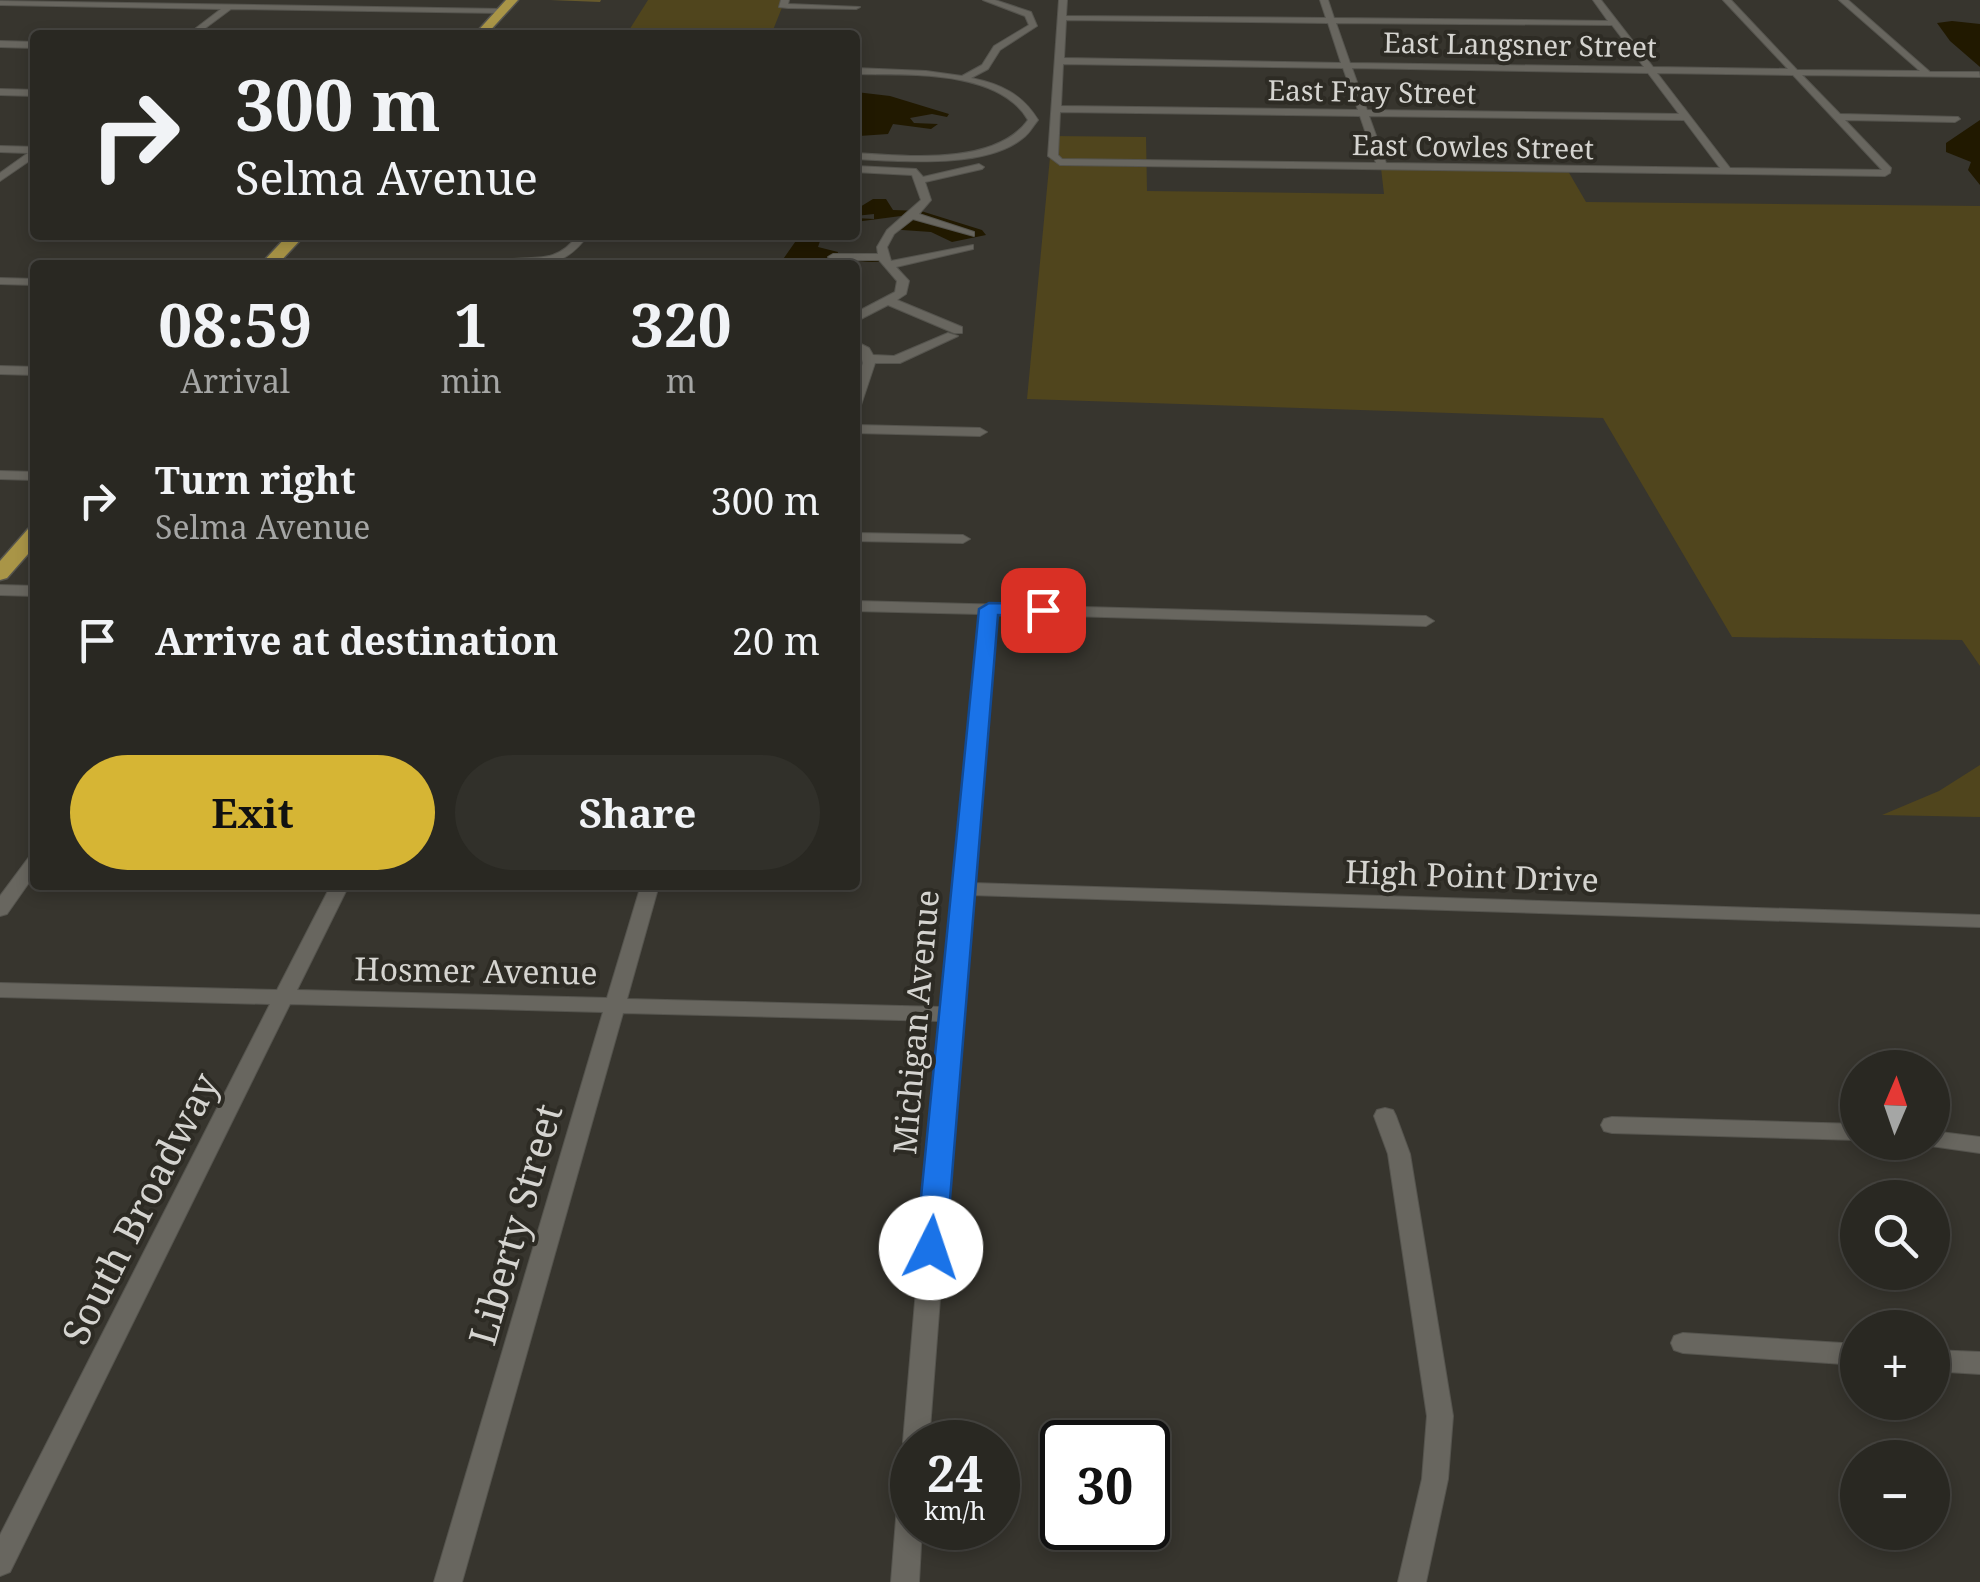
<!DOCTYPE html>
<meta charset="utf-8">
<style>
body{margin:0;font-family:"Noto Serif",serif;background:#31302a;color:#f1f3f6;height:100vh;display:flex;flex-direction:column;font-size:38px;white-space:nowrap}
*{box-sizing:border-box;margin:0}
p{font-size:32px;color:#a5a6a5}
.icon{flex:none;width:55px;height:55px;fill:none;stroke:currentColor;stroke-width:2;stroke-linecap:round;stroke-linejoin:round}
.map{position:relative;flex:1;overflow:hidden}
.side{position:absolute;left:30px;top:260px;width:830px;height:630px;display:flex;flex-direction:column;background:#292822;border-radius:10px;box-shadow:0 5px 15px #0003,0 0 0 2px #454440}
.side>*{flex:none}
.hud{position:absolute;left:30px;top:30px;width:830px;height:210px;border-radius:10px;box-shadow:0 5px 15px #0003,0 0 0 2px #454440;background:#292822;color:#f1f3f6;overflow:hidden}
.needle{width:65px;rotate:2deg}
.tools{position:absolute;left:1840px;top:1050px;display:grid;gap:20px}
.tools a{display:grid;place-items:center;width:110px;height:110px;border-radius:50%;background:#292822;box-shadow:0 5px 15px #0003,0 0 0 2px #454440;font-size:50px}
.speed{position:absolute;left:890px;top:1420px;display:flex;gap:20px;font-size:50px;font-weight:700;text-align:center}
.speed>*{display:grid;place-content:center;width:130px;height:130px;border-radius:50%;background:#292822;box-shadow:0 5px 15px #0003,0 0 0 2px #454440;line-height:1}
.speed small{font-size:25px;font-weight:400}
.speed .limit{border:5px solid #111;border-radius:15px;background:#fff;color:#111}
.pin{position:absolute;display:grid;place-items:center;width:85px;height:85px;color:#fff;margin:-42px;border-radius:20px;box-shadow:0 5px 15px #0006}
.me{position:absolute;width:110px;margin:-55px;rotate:4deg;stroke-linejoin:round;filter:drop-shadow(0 0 8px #0008)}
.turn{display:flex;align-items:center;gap:35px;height:210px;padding:0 40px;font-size:45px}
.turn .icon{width:130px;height:130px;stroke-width:2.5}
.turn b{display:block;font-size:70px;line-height:85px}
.eta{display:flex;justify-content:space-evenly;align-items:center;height:170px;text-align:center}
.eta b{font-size:60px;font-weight:700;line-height:70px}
.action{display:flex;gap:20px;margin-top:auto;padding:20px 40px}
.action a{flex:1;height:115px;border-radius:60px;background:#d6b534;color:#111;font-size:40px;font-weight:700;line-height:115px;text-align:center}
.action a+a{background:#31302a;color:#f1f3f6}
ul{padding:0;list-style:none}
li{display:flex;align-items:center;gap:30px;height:140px;padding:0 40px}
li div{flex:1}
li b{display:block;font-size:38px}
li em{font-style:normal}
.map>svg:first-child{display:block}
.green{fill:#50451d}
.water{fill:#211900}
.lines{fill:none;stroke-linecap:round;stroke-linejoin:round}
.street-casing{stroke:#55544e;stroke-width:2}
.primary-casing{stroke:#55544e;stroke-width:3}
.street{fill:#68665f;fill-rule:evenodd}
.primary{fill:#a99547;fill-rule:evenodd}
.wall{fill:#675a2c}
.route{fill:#1a73e8;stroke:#114b97;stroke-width:2.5}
.labels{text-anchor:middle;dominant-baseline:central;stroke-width:8;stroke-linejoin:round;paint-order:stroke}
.far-street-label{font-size:28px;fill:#d5d4d0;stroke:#2d2b24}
.street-label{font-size:32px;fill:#d5d4d0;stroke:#2d2b24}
.near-street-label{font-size:38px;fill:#d5d4d0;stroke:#2d2b24}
</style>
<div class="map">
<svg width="1980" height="1582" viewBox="0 0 1980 1582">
<rect width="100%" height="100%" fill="#37352e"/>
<g class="green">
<polygon points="648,0 785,0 771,35 626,35"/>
<polygon points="1052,136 1146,137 1147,191 1384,194 1381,168 1568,171 1586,202 1980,206 1980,666 1962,640 1732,637 1603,418 1027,399"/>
<polygon points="1980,765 1980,817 1882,815 1939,791"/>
</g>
<g class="water">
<polygon points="1952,21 1980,24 1980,67 1950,41 1937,23"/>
<polygon points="856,92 890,96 949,114 947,117 932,114 910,118 914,123 938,124 931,129 893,124 888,134 859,136 860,132 855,131"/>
<polygon points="1980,120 1980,185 1968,170 1971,162 1946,152 1946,143"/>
<polygon points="873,199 886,199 893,210 921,211 982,230 986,235 952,242 931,232 888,229 905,219 901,216 855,222 855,218 874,219 874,214 855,216 855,210"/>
<path d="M 800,235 L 822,235 L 818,247 L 838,252 L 837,256 L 879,256 L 883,261 C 862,265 837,255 822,260 L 823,265 L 779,265 Z"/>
</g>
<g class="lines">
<g class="street-casing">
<g id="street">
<polygon points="781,0 789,0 788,4 860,7 856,9 788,8 779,7"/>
<path d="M 983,0 L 995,0 L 1031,12 L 1037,26 L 1000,50 L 988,69 L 971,78 C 1001,84 1022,94 1038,120 C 1033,126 1029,134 1023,138 C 985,169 902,161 855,159 L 855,153 C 906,156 995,166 1028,120 C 999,69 907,75 855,74 L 855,68 L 926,71 L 962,76 L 982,65 L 994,46 L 1029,25 L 1025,16 Z"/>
<path d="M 1059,0 L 1067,0 L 1066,16 L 1326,18 L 1320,0 L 1328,0 L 1334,18 L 1608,21 L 1593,0 L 1601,0 L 1653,67 L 1788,69 L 1723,0 L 1731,0 L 1797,70 L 1920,71 L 1839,0 L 1848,0 L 1930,72 L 1979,72 L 1980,77 L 1802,75 L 1840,114 L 1958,117 L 1960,119 L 1955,122 L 1845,120 L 1891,168 L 1890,173 L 1885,176 L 1060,165 L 1048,156 ZM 1066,20 L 1328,23 L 1341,63 L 1064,58 ZM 1336,23 L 1612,25 L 1644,67 L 1350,63 ZM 1063,64 L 1343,68 L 1358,110 L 1061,106 ZM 1352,68 L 1648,73 L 1679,114 L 1367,110 ZM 1657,73 L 1793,75 L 1882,170 L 1730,168 ZM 1060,112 L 1360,116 L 1376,163 L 1062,159 L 1058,155 ZM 1369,116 L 1684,120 L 1720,168 L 1386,163 Z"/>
<polygon points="0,1 501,9 505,11 501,13 231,9 196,35 187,35 221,9 0,5"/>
<polygon points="0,41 35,42 35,48 0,47"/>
<polygon points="0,89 35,90 35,96 0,95"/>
<polygon points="0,146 35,147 35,157 0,181 0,173 28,153 0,152"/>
<polygon points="979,164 984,167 982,169 925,182 931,200 919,214 974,232 974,236 913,219 894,234 887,247 891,261 973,245 973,249 896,267 909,281 906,294 897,300 962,327 962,333 954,333 888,305 855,322 855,313 895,292 897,281 879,260 833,260 828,257 833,254 878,254 877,247 887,230 921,200 912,175 855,172 855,166 916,169 923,177"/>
<path d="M 578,235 L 588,235 C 561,273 533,265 491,265 C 524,249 550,272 578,235 Z"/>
<polygon points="0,278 35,279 35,285 0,284"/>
<polygon points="948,333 958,336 900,363 875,363 861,405 855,409 855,386 863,363 860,353 855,350 855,341 869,348 873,355 894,356"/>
<polygon points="0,366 35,367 35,375 0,374"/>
<polygon points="855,425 980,428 987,432 980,436 855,433"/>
<polygon points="0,471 35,472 35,480 0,479"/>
<polygon points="855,533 963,535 970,539 963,543 855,541"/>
<polygon points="0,585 35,586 35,596 0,595"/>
<polygon points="855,601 1426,616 1434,621 1426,626 996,614 972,883 1980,915 1980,927 971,895 929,1442 912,1442 912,1452 907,1450 903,1442 939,1021 623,1013 462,1582 434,1582 603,1012 290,1004 10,1572 0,1576 0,1535 270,1004 0,997 0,983 277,990 331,885 349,885 297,990 607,998 641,885 659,885 627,999 941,1007 981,614 855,611"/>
<polygon points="35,855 35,874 7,914 0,916 0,896 29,857"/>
<polygon points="1385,1108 1393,1110 1396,1116 1410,1154 1453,1416 1448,1479 1426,1582 1398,1582 1422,1479 1427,1416 1388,1154 1374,1116 1377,1110"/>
<polygon points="1612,1117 1858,1124 1858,1140 1612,1133 1604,1131 1601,1125 1604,1119"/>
<polygon points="1932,1131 1980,1137 1980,1153 1924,1145 1923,1142 1932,1142"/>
<polygon points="1683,1333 1858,1344 1858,1365 1683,1353 1674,1350 1671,1343 1674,1336"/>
<polygon points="1932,1350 1980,1352 1980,1374 1932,1371"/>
<polygon points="912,1470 912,1528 922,1528 919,1582 891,1582 899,1482 903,1474"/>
</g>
</g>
<g class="primary-casing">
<g id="primary">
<polygon points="506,0 518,0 486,35 474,35"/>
<polygon points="288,235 305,235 277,265 260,265"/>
<polygon points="35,527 35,546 7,578 0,580 0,561 28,529"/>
</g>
</g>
<use href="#street" class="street"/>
<use href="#primary" class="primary"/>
</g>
<polygon class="wall" points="550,0 601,0 600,2"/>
<polygon class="route" points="989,603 1043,604 1053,610 1043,616 998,615 946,1248 942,1256 931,1260 920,1256 916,1248 979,609"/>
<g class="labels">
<g class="far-street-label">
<text transform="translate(1520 44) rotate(1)">East Langsner Street</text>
<text transform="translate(1372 91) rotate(1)">East Fray Street</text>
<text transform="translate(1473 146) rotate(1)">East Cowles Street</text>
</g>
<g class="street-label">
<text transform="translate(1472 875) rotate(2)">High Point Drive</text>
<text transform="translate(476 970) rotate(1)">Hosmer Avenue</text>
<text transform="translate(915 1022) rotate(-85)">Michigan Avenue</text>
</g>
<g class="near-street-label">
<text transform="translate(139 1208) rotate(-63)">South Broadway</text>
<text transform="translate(514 1224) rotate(-74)">Liberty Street</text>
</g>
</g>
</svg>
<div class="tools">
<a><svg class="needle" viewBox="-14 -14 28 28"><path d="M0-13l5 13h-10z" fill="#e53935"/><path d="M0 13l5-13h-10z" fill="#a5a6a5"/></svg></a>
<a><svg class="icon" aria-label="search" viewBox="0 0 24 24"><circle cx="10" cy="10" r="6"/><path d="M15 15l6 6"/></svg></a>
<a>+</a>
<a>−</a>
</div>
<div class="speed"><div>24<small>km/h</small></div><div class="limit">30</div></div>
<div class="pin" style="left:1043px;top:610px;background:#d93025"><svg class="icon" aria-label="arrive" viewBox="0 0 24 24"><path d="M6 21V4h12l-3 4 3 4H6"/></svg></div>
<svg class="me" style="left:931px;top:1248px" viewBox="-20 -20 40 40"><circle r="19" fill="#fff"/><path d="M0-13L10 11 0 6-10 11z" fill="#1a73e8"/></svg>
<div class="hud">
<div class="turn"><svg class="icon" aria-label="right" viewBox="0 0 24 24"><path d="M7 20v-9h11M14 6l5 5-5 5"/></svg><div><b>300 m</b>Selma Avenue</div></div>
</div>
<section class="side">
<div class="eta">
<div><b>08:59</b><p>Arrival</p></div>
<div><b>1</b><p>min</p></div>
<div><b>320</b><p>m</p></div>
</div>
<ul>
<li><svg class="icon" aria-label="right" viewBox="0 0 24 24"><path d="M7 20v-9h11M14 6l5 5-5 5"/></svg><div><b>Turn right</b><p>Selma Avenue</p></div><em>300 m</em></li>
<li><svg class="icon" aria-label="arrive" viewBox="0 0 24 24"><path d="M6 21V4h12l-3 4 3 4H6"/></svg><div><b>Arrive at destination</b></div><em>20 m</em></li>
</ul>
<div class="action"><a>Exit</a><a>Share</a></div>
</section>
</div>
